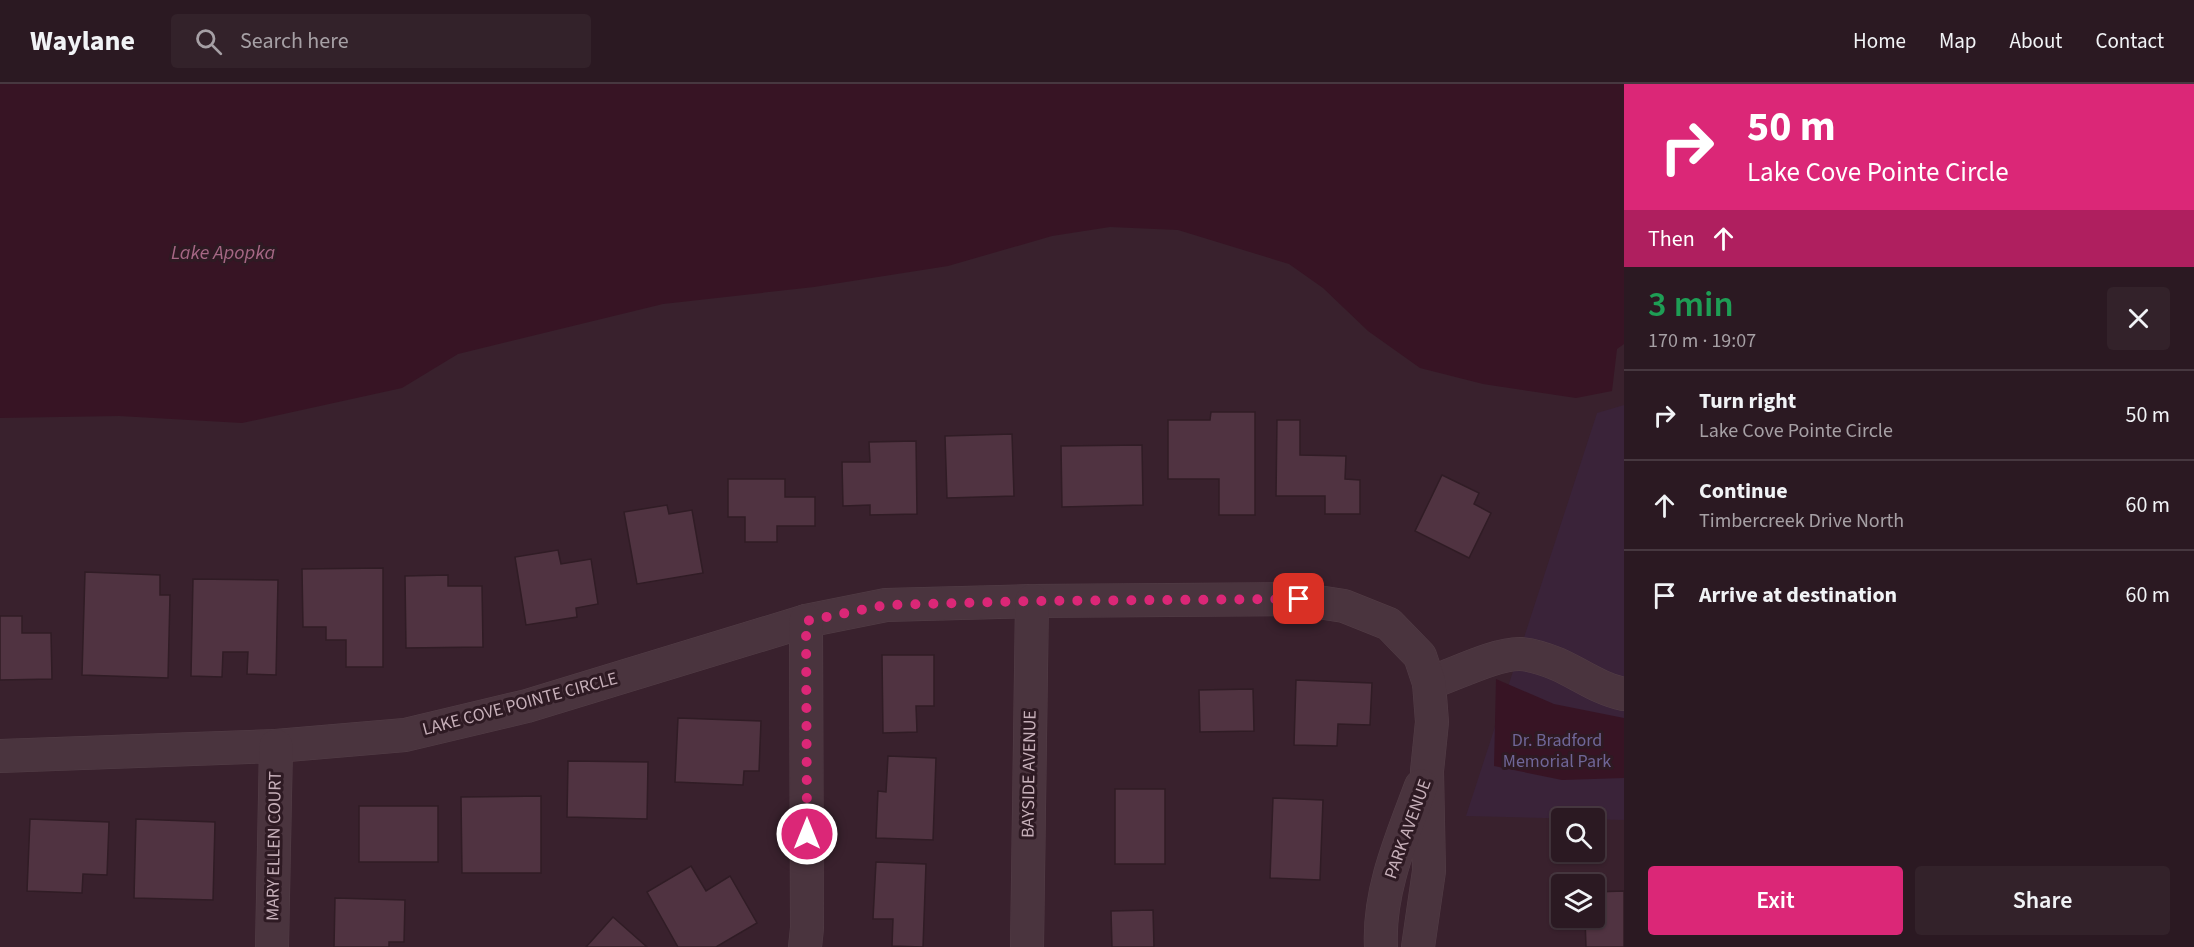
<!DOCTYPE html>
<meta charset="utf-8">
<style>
body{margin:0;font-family:"Source Sans 3",sans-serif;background:#33222a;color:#f1f3f6;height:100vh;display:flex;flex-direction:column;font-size:22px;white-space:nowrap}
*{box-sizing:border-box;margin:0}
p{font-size:20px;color:#a6a0a5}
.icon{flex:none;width:33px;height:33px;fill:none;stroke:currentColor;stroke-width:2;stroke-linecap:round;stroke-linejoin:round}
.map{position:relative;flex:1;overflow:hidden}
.details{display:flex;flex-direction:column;background:#2b1922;width:570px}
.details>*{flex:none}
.banner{background:#db2777;color:#fff;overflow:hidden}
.controls{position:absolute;left:1551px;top:724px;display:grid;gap:12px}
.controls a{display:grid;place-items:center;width:54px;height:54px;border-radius:6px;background:#2b1922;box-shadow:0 2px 4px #0004,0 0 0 2px #473840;font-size:30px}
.pin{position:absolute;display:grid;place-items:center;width:51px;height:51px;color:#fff;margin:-26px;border-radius:12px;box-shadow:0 3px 9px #0006}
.me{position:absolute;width:66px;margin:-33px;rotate:0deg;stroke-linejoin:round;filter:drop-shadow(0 0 4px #0008)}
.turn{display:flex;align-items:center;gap:21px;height:126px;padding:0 24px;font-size:27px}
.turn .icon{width:78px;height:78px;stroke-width:2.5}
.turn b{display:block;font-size:42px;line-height:51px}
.then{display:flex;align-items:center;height:57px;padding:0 24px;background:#0003;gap:12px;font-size:22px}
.round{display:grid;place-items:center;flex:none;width:63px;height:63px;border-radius:6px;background:#33222a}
.head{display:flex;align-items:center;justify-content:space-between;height:102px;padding:0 24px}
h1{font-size:36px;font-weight:600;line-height:45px;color:#1e9e55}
.cta{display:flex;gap:12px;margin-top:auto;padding:12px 24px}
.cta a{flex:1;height:69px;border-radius:6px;background:#db2777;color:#fff;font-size:24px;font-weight:600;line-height:69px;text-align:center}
.cta a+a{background:#33222a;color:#f1f3f6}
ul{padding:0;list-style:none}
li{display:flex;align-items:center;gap:18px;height:90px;padding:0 24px;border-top:2px solid #473840}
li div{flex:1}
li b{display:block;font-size:22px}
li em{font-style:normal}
header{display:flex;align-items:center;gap:36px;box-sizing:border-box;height:84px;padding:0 30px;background:#2b1922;border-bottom:2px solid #473840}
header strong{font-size:28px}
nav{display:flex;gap:33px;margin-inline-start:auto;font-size:21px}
.search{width:420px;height:54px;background:#33222a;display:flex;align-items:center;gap:15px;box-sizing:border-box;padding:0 21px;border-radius:6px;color:#a6a0a5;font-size:22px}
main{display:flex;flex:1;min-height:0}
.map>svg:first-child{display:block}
.green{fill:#3a2339}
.water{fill:#371424}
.building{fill:#503341;stroke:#301c25;stroke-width:1.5}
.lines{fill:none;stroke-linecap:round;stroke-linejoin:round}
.minor-casing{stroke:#533e47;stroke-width:34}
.minor{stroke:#4a343e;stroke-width:33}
.route{stroke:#db2777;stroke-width:10;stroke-dasharray:0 18}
.labels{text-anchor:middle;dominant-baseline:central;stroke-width:6;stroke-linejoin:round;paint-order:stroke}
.street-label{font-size:18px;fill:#c6afb9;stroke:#2e1a23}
.park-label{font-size:18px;fill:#6f6697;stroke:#2e1a23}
.water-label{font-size:20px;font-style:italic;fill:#a66785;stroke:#2e1a23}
</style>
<header>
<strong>Waylane</strong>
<div class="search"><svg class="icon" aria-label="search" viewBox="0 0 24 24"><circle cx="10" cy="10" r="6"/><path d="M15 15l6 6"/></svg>Search here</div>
<nav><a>Home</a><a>Map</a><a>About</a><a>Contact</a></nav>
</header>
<main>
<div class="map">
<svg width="1624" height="863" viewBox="0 0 1624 863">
<rect width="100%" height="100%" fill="#39212d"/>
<polygon class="green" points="1624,321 1624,736 1466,732 1597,329"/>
<g class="water">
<polygon points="0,0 1624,0 1624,260 1617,265 1612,307 1576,314 1483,300 1420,284 1368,247 1323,204 1289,180 1178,146 1110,143 1052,152 948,182 814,203 663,220 458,270 402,304 242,339 119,332 0,334"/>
<polygon points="1496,595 1554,620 1624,634 1624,694 1562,696 1494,682"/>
</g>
<g class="building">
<polygon points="1211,328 1255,328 1255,431 1219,431 1219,395 1168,395 1168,336 1210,336"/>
<polygon points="1277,336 1300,336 1300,371 1346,372 1345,395 1360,396 1360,430 1325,430 1325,412 1276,412"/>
<polygon points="1012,350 1014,412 947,414 945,352"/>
<polygon points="916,357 917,430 870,431 870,421 843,422 842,378 870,378 869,358"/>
<polygon points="1142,361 1143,421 1062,423 1061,362"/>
<polygon points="1442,391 1479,409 1474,420 1491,429 1469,474 1415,447"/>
<polygon points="728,395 785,395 785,413 815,413 815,442 777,442 777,458 745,458 745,433 728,433"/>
<polygon points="667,421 669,430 692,426 703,489 637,500 624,428"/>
<polygon points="558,466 561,480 591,475 598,520 576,524 577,533 526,541 515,473"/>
<polygon points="383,484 383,583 346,583 346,556 326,556 326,543 303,543 302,485"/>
<polygon points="85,488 160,491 160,511 170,511 168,594 82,591"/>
<polygon points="448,491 448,502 482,502 483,563 406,564 405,492"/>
<polygon points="193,495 278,496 276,591 247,590 248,568 223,568 222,593 191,592"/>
<polygon points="0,532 22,532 22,549 51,549 52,595 0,596"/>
<polygon points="882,571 934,571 934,622 916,622 917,648 883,649"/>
<polygon points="1296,596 1372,599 1370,641 1338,640 1337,662 1294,661"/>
<polygon points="1253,605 1254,647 1200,648 1199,606"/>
<polygon points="678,634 761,637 759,687 744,687 743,701 675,698"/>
<polygon points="888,672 936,674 933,756 876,754 878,707 886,708"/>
<polygon points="568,677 648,678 647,735 567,733"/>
<rect x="1115" y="705" width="50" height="75"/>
<polygon points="541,712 541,789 462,789 461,713"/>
<polygon points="1273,714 1323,716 1320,796 1270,794"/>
<rect x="359" y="722" width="79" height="56"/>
<polygon points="30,735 109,738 107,791 83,790 82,809 27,807"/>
<polygon points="136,735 215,738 213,816 134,814"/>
<polygon points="876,778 926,780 923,863 892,862 893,835 873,835"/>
<polygon points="691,782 706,807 730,792 757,839 716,863 678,863 647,808"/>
<polygon points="1624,807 1624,863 1586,863 1585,834 1594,834 1594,808"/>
<polygon points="335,814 405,816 404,858 389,858 389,863 334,863"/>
<polygon points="1153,826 1154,863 1112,863 1111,827"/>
<polygon points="613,833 647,863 586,863"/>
</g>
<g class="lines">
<g class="minor-casing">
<g id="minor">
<path d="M 1429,599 C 1454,591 1496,569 1521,570 C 1534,571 1545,575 1557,580 C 1580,590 1599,605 1624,610"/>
<polyline points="0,672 276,662 405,651 527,622 806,537 886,521 1032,517 1299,515 1344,522 1389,540 1420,572 1429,599 1432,638 1427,687 1429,787 1418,863"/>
<polyline points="272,863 276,662"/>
<polyline points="805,863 807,844 806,537"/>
<polyline points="1027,863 1032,517"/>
<path d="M 1381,863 C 1378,807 1402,753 1421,702"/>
</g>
</g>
<use href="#minor" class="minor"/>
</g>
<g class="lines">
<polyline class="route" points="807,750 806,537 886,521 1032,517 1299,515"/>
</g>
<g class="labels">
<g class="street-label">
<text transform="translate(520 620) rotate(-15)">LAKE COVE POINTE CIRCLE</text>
<text transform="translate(1029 690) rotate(-89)">BAYSIDE AVENUE</text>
<text transform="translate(1408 745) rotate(-70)">PARK AVENUE</text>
<text transform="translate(274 762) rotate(-89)">MARY ELLEN COURT</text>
</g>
<g class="park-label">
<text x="1557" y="656">Dr. Bradford<tspan x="1557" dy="21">Memorial Park</tspan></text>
</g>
<g class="water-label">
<text x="223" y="169">Lake Apopka</text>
</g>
</g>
</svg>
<div class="controls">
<a><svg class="icon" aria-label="search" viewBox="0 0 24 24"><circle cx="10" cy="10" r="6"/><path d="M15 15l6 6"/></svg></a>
<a><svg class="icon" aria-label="layers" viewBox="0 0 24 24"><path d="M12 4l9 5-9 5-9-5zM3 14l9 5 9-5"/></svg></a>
</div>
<div class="pin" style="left:1299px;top:515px;background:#d93025"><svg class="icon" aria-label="arrive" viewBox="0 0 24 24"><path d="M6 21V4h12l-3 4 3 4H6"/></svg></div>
<svg class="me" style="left:807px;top:750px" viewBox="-20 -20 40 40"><circle r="17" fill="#db2777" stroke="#fff" stroke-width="3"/><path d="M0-11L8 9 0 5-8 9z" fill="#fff"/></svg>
</div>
<section class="details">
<div class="banner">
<div class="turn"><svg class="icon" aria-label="right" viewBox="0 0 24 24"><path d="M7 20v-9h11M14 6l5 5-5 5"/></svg><div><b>50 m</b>Lake Cove Pointe Circle</div></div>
<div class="then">Then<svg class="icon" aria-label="ahead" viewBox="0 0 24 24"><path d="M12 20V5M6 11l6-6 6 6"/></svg></div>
</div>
<div class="head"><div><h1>3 min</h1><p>170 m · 19:07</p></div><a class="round"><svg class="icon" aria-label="close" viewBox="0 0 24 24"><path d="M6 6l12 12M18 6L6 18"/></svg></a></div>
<ul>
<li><svg class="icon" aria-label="right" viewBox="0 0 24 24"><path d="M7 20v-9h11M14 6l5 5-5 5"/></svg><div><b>Turn right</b><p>Lake Cove Pointe Circle</p></div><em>50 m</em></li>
<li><svg class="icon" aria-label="ahead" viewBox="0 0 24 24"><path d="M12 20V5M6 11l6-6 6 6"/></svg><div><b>Continue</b><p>Timbercreek Drive North</p></div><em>60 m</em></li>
<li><svg class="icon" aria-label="arrive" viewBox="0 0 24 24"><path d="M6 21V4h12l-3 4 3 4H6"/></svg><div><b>Arrive at destination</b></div><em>60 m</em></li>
</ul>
<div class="cta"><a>Exit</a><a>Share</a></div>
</section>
</main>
